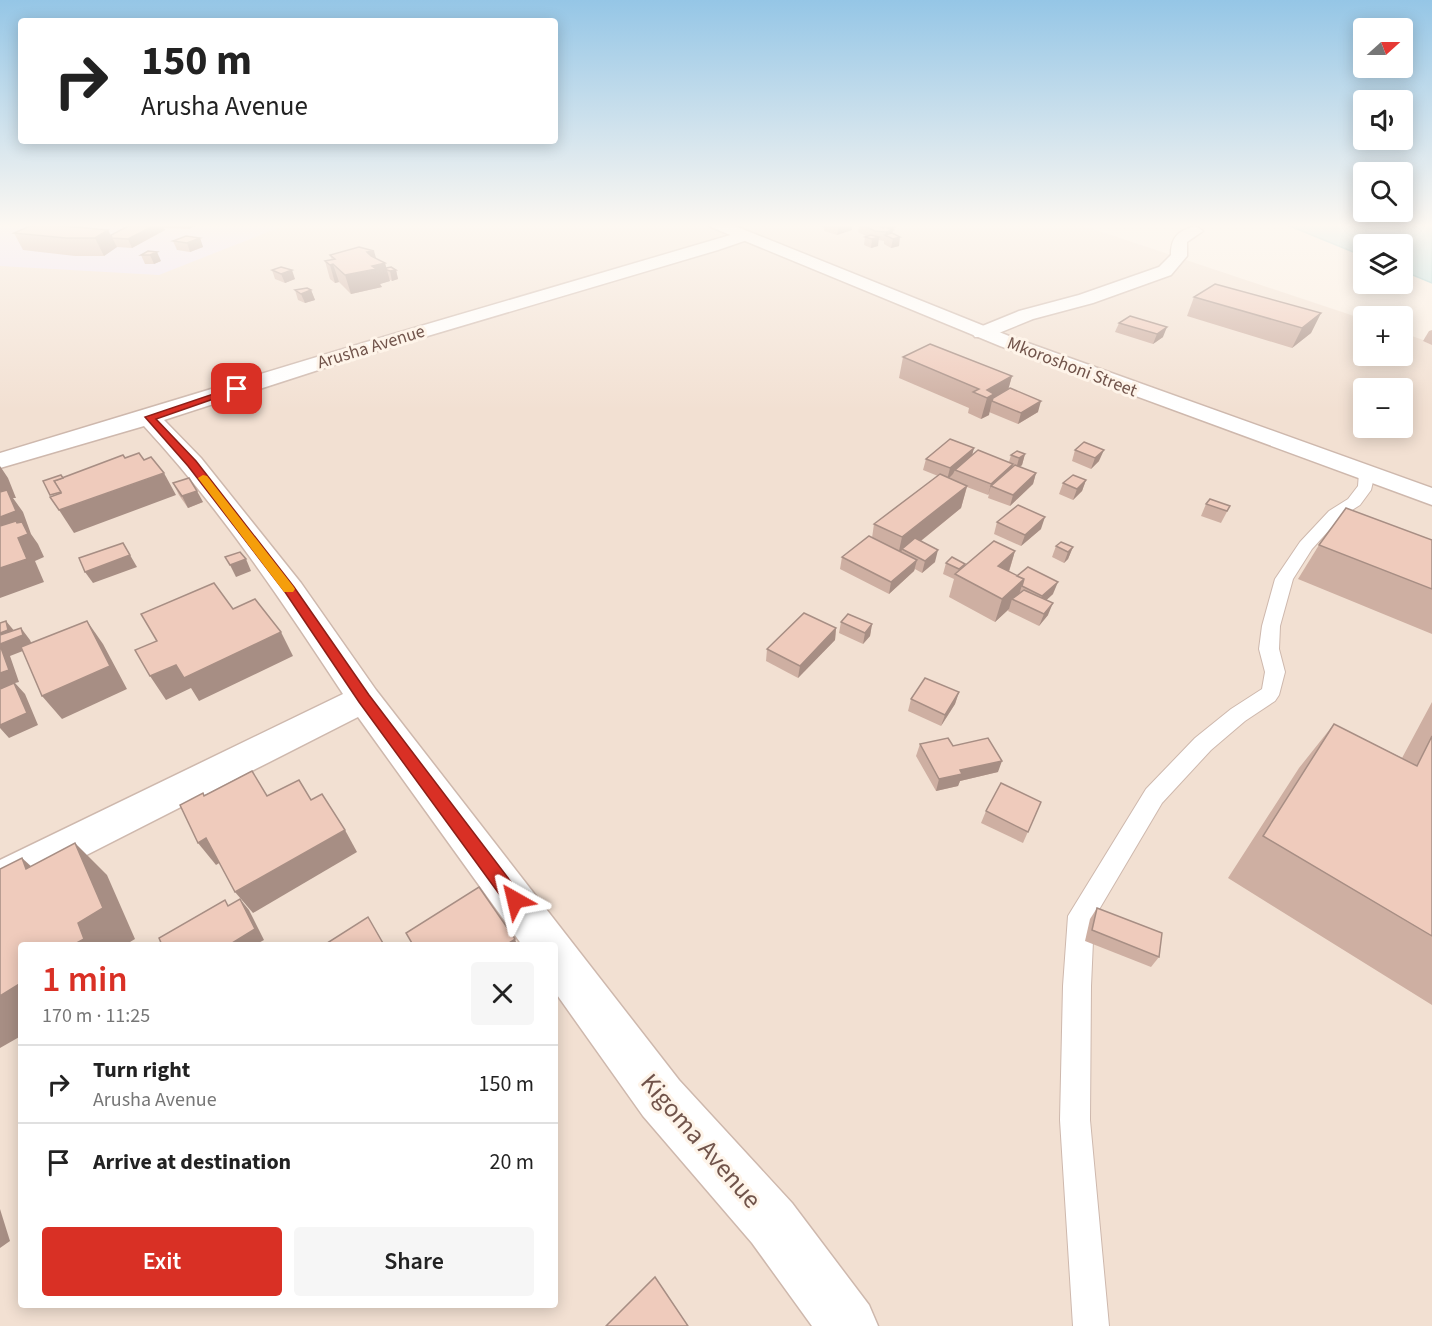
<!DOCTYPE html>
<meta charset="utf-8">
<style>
body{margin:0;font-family:"Source Sans 3",sans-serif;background:#f6f6f6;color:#222;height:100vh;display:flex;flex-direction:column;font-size:22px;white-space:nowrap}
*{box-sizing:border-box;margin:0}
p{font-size:20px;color:#767676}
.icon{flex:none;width:33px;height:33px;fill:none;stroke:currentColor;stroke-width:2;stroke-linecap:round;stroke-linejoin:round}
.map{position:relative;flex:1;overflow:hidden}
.details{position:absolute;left:18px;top:942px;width:540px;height:366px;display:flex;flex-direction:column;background:#fff;border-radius:6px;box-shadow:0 3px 15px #0003}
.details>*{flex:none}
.hud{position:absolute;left:18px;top:18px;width:540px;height:126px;border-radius:6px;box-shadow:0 3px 15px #0003;background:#fff;color:#222;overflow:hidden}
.needle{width:39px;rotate:69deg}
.tools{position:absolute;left:1353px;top:18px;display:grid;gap:12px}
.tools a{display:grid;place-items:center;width:60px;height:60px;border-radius:6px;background:#fff;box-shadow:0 3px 15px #0003;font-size:30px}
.pin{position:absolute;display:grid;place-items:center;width:51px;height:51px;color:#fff;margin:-26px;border-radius:12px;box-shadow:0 3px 9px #0006}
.me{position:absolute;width:66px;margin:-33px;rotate:323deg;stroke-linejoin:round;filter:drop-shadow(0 0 4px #0008)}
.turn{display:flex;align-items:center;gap:21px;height:126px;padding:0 24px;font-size:27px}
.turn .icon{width:78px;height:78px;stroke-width:2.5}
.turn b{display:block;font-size:42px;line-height:51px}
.round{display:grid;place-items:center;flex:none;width:63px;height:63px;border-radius:6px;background:#f6f6f6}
.headline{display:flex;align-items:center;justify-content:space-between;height:102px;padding:0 24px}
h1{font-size:36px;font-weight:600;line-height:45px;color:#d93025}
.button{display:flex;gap:12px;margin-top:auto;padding:12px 24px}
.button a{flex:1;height:69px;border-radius:6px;background:#d93025;color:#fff;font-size:24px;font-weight:600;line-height:69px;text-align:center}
.button a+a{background:#f6f6f6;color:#222}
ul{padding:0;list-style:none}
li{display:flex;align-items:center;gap:18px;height:78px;padding:0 24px;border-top:2px solid #e0e0e0}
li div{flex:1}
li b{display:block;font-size:22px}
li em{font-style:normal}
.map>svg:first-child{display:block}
.residential{fill:#f2e0d2;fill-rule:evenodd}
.education{fill:#ece0f7}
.water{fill:#b9e1e3;stroke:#a0d1d4;stroke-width:1.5}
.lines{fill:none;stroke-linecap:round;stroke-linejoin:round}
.service-casing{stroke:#ceb8ad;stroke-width:2}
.minor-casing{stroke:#ceb8ad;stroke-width:3}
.tertiary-casing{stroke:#ceb8ad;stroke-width:3}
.service{fill:#fff;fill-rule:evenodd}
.minor{fill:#fff;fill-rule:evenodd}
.tertiary{fill:#fff;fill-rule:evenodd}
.wall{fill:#ceafa2}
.shaded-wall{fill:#a78e84}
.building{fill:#efcbbc;stroke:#a78e84;stroke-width:1.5}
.route{fill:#d93025;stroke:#8d1f18;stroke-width:1.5}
.slow{fill:#f59e0b}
.labels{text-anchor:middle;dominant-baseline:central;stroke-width:6;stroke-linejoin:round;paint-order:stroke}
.far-street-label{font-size:18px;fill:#71544b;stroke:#fef4e9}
.near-street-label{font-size:26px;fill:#71544b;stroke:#fef4e9}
</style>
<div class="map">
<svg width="1432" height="1326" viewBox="0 0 1432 1326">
<rect width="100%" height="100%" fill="#fbefe3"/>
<path class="residential" d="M 0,224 L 1078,224 L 1363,319 L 1364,356 L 1402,356 L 1403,333 L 1432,343 L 1432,1326 L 0,1326 ZM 1364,388 L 1402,388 L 1402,428 L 1364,428 ZM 21,945 L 555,945 L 555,1305 L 21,1305 Z"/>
<polygon class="education" points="0,224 288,224 159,275 0,266"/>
<polygon class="water" points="1285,224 1432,224 1432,283 1403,271 1402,244 1364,244 1363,256"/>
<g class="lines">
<g class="service-casing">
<polygon id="service" points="1367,468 1375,473 1371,490 1360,505 1341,517 1312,549 1293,579 1280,626 1279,649 1285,672 1279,695 1275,701 1245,721 1211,750 1162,803 1094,918 1091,986 1090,1120 1109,1326 1073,1326 1060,1120 1063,986 1068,916 1146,789 1195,738 1231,709 1262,689 1265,672 1259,649 1262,626 1275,579 1300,542 1329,511 1348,499 1358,486 1359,473"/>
</g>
<g class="minor-casing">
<g id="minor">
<path d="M 1195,226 L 1203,231 L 1187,242 L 1187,256 L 1171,275 L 1093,303 L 1033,319 L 989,337 L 975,337 L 972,333 L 975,329 L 1019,311 L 1079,295 L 1159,267 L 1171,255 C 1171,237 1178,231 1195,226 Z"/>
<path d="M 744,231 L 750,233 L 752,236 L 750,239 L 718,250 L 377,351 L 164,420 L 201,458 L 301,583 L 376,690 L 679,1080 L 792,1203 L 869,1305 L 878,1326 L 812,1326 L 752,1243 L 643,1116 L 555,992 L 555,945 L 522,945 L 358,717 L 0,899 L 0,860 L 343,694 C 282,601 220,508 144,426 L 0,468 L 0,453 L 363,343 Z"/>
</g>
</g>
<g class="tertiary-casing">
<polygon id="tertiary" points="708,224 730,224 1014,338 1432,488 1432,505 1000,346 711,227"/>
</g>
<use href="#service" class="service"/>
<use href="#minor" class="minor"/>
<use href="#tertiary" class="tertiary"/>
</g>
<g class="wall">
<polygon points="132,224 199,224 189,229 164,228 165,230 132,248 117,247 104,256 75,256 23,250 14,233 85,225 80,228 111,235"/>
<polygon points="822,224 852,224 852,230 837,235 824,231 824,228 822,227"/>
<polygon points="859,224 888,224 899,246 891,248 884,244 884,241 878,240 878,246 871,248 864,245 865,237 866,236 858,232"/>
<polygon points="200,238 203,247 190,252 177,250 173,241"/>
<polygon points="148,251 161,261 154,264 145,264 141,255"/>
<polygon points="330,255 376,259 385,263 386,268 396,270 398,279 392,281 389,279 390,281 380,284 382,287 351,294 339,282 335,283 330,279 325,261 332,260"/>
<polygon points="272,270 295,279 285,283 275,279"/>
<polygon points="295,290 311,290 315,300 305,303 298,300"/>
<polygon points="1194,297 1321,313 1311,333 1292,348 1187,316"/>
<polygon points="1130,316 1163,337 1153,344 1115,332 1119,323"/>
<polygon points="1432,330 1432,345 1423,341 1429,331"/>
<polygon points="903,357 1012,376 1008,390 1038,412 1018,424 989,412 989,415 981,419 968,413 969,408 899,378"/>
<polygon points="1084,442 1099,461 1091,469 1072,461 1075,450"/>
<polygon points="974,448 972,455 1009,462 1011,455 1025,454 1022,465 1020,467 1036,473 1033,484 1010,506 988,498 989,494 988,495 967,487 961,508 921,541 935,562 922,573 915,569 914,571 889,594 840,569 842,557 872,538 874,524 938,476 923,470 926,459"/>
<polygon points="1086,480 1082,491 1073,500 1059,494 1063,483"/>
<polygon points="173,483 203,502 188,508 179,495"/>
<polygon points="1206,504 1230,506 1221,523 1201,516"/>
<polygon points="997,522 1041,529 1021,546 994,534"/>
<polygon points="1432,540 1432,634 1298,579 1319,545"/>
<polygon points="1056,546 1073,547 1068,559 1064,563 1052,557"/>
<polygon points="1015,551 1009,572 1053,594 1046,600 1048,615 1039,626 1008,611 1009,609 995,622 949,597 954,579 943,574 946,563 965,564 965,566"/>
<polygon points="841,622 872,624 870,636 863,644 839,633"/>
<polygon points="836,628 835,640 798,678 766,661 767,649"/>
<polygon points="959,692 955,704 941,726 908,711 911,699"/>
<polygon points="1432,702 1432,1005 1228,878 1299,768 1334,724 1402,758"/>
<polygon points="920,744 953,746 998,772 960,781 958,786 936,791 916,756"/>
<polygon points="1041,802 1023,843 981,823 986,811"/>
<polygon points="1097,908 1159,957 1151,967 1085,941 1090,919"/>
</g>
<g class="shaded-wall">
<polygon points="65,224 84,224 85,225 59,237 44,236"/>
<polygon points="157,224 162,224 165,230 132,248 128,239"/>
<polygon points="186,224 199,224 189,229"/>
<polygon points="846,224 852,224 852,230 837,235 838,227"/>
<polygon points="894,227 892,235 886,237 885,235 886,232 888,228"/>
<polygon points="108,230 117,247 104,256 95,238"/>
<polygon points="879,237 878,246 871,248 872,239"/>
<polygon points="900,237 899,246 891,248 893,239"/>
<polygon points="200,238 203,247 190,252 187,243"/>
<polygon points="374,251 378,265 385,263 390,281 380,284 382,287 351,294 345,275 367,252"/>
<polygon points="157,252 161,261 154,264 150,255"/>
<polygon points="333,264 339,282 335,283 330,265"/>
<polygon points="292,270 295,279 285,283 281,274"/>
<polygon points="396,270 398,279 392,281 390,271"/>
<polygon points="311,290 315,300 305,303 301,294"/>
<polygon points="1321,313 1311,333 1292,348 1302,328"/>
<polygon points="1167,327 1163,337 1153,344 1157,334"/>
<polygon points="1012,376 1006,397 992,401 989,415 981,419 987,398 987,390"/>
<polygon points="1041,401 1038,412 1018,424 1021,413"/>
<polygon points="974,448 971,459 955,470 953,474 947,480 950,468"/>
<polygon points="1104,450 1099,461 1091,469 1095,458"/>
<polygon points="1025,454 1022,465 1016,469 1019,458"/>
<polygon points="1013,464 1010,475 991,486 988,495 991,484"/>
<polygon points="0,466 8,478 16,498 13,498 23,512 31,534 38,544 44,557 35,561 44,582 0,598"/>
<polygon points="164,473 176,495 74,533 59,510"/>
<polygon points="1036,473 1033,484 1010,506 1013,495"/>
<polygon points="1086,480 1082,491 1073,500 1077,489"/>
<polygon points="967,486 961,508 907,552 902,549 900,558 897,560 902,537"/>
<polygon points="197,491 203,502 188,508 182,496"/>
<polygon points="1045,517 1041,529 1021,546 1025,535"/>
<polygon points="123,543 137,567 93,583 85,572"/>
<polygon points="1073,547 1068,559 1064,563 1068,552"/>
<polygon points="938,550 935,562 922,573 925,561"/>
<polygon points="1015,551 1008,574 998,566"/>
<polygon points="246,559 251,571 236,577 230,565"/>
<polygon points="917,560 914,571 889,594 891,582"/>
<polygon points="1024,579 1017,601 1012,599 1009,609 995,622 1002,599"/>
<polygon points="1058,582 1053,594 1038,608 1042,596"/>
<polygon points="1053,603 1048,615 1039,626 1044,614"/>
<polygon points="6,621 16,633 21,628 30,640 33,647 10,656 19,682 15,683 25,694 38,725 9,738 0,728 0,633"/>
<polygon points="87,621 103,644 127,689 62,719 42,696"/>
<polygon points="872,624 870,636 863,644 865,633"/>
<polygon points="836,628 835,640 798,678 800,666"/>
<polygon points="281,632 293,656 199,701 191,688 166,700 150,676 176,665"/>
<polygon points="959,692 955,704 941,726 945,715"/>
<polygon points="1002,761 998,772 960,781 958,786 936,791 939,779 960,770"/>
<polygon points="345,830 357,852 253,913 235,892"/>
<polygon points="206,838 224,860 216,865 198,843"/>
<polygon points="75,843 107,875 135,939 125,945 73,945 78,923"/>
<polygon points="22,858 57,890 26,869"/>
<polygon points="240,899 249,910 264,940 255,945 229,945"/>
<polygon points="515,939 517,945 506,945"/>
<polygon points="21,983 21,1036 0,1048 0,996"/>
<polygon points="0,1209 10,1241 0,1248"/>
</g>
<g class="building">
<polygon points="39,224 65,224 60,226 38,225"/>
<polygon points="42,224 108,230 95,238 66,238 14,233 30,226"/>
<polygon points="132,224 157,224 128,239 112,238 111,235"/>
<polygon points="831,224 846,224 838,227"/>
<polygon points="860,224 873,224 884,228 876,224 888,224 894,227 888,228 893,230 886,232 875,231"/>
<polygon points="892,233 900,237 893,239 885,235"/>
<polygon points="871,235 879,237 872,239 865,237"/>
<polygon points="186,236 200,238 187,243 173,241"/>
<polygon points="359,247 374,251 367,252 371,256 385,263 372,266 376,269 345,275 333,264 330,265 325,261 335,259 330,255"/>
<polygon points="148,251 157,252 150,255 141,255"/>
<polygon points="281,267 292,270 281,274 272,270"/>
<polygon points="391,267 396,270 390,271 387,270 386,268"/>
<polygon points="1215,284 1321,313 1302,328 1194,297"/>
<polygon points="307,288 311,290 301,294 295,290"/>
<polygon points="1130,316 1167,327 1157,334 1119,323"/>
<polygon points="930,344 1012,376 987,390 994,394 987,398 973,392 979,389 903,357"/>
<polygon points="1010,388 1041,401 1021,413 992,401 993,398"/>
<polygon points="950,439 974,448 950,468 926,459"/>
<polygon points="1084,442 1104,450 1095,458 1075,450"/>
<polygon points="978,450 1013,464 991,484 955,470"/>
<polygon points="1017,451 1025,454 1019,458 1011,455"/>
<polygon points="139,453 144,460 151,457 164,473 59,510 50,497 61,493 54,481 123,455 125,458"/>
<polygon points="1015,465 1036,473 1013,495 991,486"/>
<polygon points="940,474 967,486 902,537 874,524"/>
<polygon points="61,475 63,478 54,481 61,492 50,495 43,481"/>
<polygon points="1073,475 1086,480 1077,489 1063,483"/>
<polygon points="189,478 197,491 182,496 173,483"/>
<polygon points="7,490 16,511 0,517 0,492"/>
<polygon points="1210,499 1230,506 1227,511 1206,504"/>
<polygon points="1018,505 1045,517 1025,535 997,522"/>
<polygon points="1346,508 1432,540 1432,589 1319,545"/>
<polygon points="16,521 17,523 22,522 28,534 18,538 27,559 0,568 0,526"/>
<polygon points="869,536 917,560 891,582 842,557"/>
<polygon points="915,538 938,550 925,561 902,549"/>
<polygon points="994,541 1015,551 998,566 1024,579 1002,599 955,574"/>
<polygon points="1061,542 1073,547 1068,552 1056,546"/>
<polygon points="123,543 130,555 85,572 79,558"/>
<polygon points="240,552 246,559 230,565 225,557"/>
<polygon points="952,557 965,564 959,569 946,563"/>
<polygon points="1028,567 1058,582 1042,596 1022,586 1024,579 1017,576"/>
<polygon points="214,583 233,609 255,599 281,632 184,678 176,665 150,676 135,650 157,641 141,614"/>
<polygon points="1024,590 1053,603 1044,614 1012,599"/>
<polygon points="804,613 836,628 800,666 767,649"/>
<polygon points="848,614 872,624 865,633 841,622"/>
<polygon points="6,621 8,630 0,633 0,623"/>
<polygon points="87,621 110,666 42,696 21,647"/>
<polygon points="21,628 23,635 0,644 0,635"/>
<polygon points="0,645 9,670 0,673"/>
<polygon points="925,678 959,692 945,715 911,699"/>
<polygon points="14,683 27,713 0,725 0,689"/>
<polygon points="1334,724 1417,766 1432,736 1432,936 1263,836"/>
<polygon points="948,738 953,746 988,738 1002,761 960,770 962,774 939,779 920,744"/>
<polygon points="252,771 267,796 299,780 311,800 322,794 345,830 235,892 206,838 198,843 180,805 203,793 204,796"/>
<polygon points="1001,783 1041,802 1028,832 986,811"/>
<polygon points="75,843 103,908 78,923 84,939 73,945 21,945 21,983 0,996 0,869 22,858 26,869"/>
<polygon points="479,887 515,939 506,945 413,945 406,933"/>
<polygon points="240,899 255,929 229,945 162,945 159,938 225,900 228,906"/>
<polygon points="1097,908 1162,933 1159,957 1092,930"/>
<polygon points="368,917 384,945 324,945"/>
<polygon points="655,1277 688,1326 606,1326"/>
</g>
<linearGradient id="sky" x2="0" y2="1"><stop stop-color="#95c6e6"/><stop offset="0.55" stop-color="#fdf8f2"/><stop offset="1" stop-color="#fdf8f2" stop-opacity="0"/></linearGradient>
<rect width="1432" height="410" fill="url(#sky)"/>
<polygon class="route" points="234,387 242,389 156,419 196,461 294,587 369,695 521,895 523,900 521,906 515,908 508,906 359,702 285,592 188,466 145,417"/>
<polygon class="slow" points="203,475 207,476 293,586 295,589 293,592 284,592 198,478"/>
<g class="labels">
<g class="far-street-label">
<text transform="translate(371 347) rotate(-17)">Arusha Avenue</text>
<text transform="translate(1072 367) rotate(21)">Mkoroshoni Street</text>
</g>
<g class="near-street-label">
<text transform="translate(701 1141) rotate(49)">Kigoma Avenue</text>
</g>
</g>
</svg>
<div class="tools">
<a><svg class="needle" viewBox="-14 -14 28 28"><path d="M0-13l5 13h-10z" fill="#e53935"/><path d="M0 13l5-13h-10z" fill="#767676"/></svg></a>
<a><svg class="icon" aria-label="sound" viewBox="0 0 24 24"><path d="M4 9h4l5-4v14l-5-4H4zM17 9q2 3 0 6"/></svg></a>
<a><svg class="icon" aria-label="search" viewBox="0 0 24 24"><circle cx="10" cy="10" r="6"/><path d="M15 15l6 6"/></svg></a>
<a><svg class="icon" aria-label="layers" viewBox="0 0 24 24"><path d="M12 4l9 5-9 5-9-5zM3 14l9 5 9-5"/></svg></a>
<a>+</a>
<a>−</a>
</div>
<div class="pin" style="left:237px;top:389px;background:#d93025"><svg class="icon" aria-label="arrive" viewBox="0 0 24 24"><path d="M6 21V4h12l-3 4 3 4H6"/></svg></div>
<svg class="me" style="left:515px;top:900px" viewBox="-20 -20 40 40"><path d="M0-17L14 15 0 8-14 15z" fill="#d93025" stroke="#fff" stroke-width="4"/></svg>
<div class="hud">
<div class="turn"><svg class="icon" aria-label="right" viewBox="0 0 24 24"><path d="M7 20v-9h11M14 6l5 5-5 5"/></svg><div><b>150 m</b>Arusha Avenue</div></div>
</div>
<section class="details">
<div class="headline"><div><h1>1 min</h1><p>170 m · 11:25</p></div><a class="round"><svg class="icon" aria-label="close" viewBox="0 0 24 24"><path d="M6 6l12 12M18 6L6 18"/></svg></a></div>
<ul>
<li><svg class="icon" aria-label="right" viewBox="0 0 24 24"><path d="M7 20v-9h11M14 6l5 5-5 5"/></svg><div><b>Turn right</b><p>Arusha Avenue</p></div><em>150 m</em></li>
<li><svg class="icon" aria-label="arrive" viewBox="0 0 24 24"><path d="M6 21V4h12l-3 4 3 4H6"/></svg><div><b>Arrive at destination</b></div><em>20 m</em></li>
</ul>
<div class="button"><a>Exit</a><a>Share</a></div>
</section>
</div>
